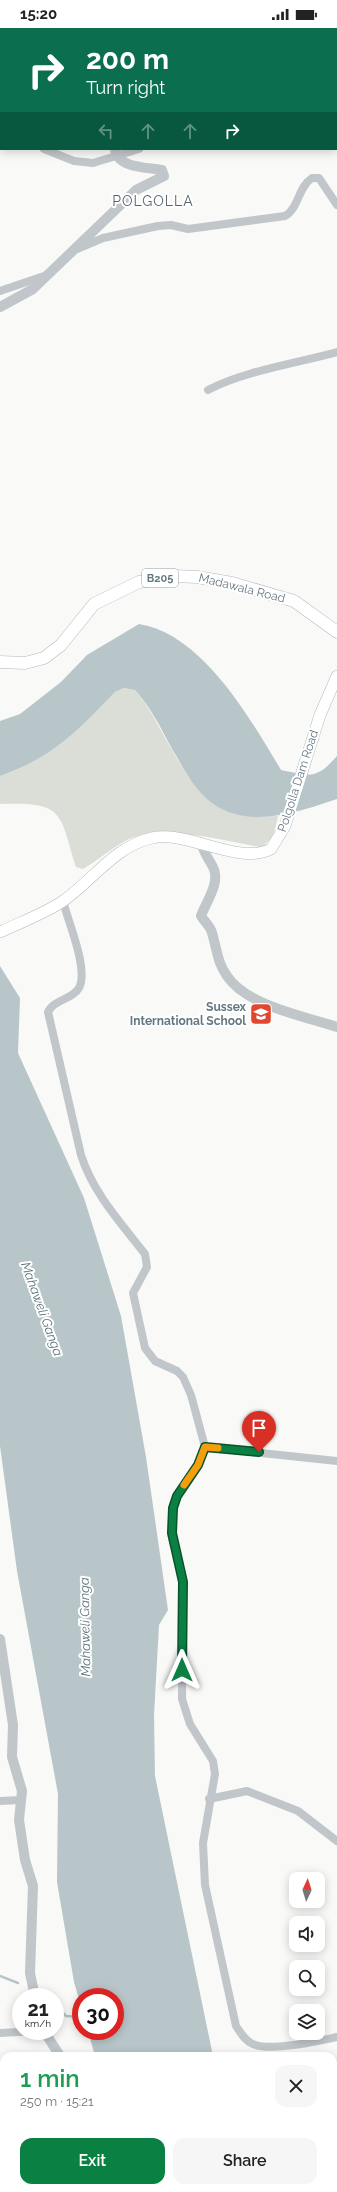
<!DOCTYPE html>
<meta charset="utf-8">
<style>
body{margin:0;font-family:Raleway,sans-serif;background:#f6f6f6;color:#222;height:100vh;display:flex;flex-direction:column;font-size:15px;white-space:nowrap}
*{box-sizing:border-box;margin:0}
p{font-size:13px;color:#767676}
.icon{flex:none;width:22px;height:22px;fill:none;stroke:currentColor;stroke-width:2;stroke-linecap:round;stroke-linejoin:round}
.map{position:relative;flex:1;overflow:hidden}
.side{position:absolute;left:0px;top:2024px;width:337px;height:140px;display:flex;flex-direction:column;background:#fff;border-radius:12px 12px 0 0;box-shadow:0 2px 10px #0003}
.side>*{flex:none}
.guide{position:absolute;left:0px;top:0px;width:337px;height:122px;box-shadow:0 2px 10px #0003;background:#0b6e4f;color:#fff;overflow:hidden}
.needle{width:26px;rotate:4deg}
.fabs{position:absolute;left:289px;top:1844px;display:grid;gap:8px}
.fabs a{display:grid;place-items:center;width:36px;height:36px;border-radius:8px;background:#fff;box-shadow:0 2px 10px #0003;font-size:20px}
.speed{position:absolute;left:12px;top:1960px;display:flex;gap:8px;font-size:20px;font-weight:700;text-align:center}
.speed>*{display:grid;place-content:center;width:52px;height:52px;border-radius:50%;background:#fff;box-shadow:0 2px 10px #0003;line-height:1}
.speed small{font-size:10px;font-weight:400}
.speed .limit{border:6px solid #d22;background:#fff;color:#111}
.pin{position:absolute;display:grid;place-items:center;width:34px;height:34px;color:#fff;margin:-41px -17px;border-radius:50% 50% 50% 0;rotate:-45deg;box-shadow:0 0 4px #0007}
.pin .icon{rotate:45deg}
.me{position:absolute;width:44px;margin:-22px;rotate:0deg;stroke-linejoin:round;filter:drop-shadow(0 0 3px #0008)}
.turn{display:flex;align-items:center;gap:14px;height:84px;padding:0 20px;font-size:18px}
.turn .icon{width:52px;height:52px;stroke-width:2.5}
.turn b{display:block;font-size:28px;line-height:34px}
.lanes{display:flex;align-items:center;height:38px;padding:0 20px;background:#0003;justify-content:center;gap:20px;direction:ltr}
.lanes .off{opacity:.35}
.round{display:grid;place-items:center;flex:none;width:42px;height:42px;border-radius:12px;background:#f6f6f6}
.summary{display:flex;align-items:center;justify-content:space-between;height:68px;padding:0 20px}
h1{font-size:24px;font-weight:600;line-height:30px;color:#1e9e55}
.cta{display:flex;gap:8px;margin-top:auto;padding:8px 20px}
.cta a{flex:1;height:46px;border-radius:12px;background:#0b8043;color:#fff;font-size:16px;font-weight:600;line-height:46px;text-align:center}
.cta a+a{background:#f6f6f6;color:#222}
.status{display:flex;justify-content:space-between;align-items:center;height:28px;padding:0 20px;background:#fff;direction:ltr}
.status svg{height:11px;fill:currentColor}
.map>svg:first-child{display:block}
.green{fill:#daded6}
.water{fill:#b8c6c9}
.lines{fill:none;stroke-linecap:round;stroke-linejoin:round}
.stream{stroke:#b8c6c9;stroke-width:2.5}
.secondary-casing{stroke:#b3babe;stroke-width:12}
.primary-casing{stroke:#b4babd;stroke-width:13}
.minor{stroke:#c0c6c9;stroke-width:8}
.tertiary{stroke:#c0c6c9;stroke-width:10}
.secondary{stroke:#fff;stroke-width:11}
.primary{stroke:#fff;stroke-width:12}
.route-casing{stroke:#07532c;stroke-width:10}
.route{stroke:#0b8043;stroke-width:7}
.slow{stroke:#f59e0b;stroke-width:7}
.labels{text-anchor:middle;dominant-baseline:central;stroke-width:4;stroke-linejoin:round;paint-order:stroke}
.shield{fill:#fff;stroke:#93a0a8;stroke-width:1}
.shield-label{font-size:11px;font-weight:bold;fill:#657882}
.street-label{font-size:12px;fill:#657882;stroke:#fff}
.poi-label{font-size:12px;font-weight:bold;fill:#657882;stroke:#fff;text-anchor:end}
.water-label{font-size:13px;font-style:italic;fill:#5f767c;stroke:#fff}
.quarter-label{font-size:14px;letter-spacing:1px;fill:#56656d;stroke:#fff}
</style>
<div class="status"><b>15:20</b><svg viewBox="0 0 49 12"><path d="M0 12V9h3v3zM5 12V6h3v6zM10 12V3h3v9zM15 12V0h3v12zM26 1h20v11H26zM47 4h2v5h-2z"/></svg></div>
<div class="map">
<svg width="337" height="2164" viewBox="0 0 337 2164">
<rect width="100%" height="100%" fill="#f9f9f7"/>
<path class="green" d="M 124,660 L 135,662 C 167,699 187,778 241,787 C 253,789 266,788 278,788 C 275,802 274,811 261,819 C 224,813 164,796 129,811 C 113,819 98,832 83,841 L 76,839 C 59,783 64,774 0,776 L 0,748 C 53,729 77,704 115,664 Z"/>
<g class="water">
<path d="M 139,596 C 203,606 251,692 281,742 C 311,748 316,752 337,728 L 337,771 C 298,784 249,802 212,775 C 194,762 183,739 172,721 C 161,700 151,680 135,662 L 124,660 L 115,664 C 77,704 53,729 0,748 L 0,693 L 20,686 L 61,654 L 87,627 Z"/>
<polygon points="0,938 20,970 18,1025 84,1170 121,1288 146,1429 168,1582 159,1597 154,1687 155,1748 213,2028 95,2028 88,2003 115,2003 115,1969 81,1969 81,1978 74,1954 57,1854 58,1766 17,1543 0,1418"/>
<polygon points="165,2160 264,2160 265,2164 167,2164"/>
</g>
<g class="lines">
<g class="stream">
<polyline points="0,1948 18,1955"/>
<polyline points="55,1977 66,1988 81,1989"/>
</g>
<g class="secondary-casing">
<path id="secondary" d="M 0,904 C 21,894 44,886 63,873 C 92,853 115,818 152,810 C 188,802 239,838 271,821 L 285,798 L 320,687 L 337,648"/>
</g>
<g class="primary-casing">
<polyline id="primary" points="0,634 25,635 44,630 61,617 94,576 139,554 175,548 197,549 232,555 294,573 337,604"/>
</g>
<g class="minor">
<polyline points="0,101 1,101"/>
<polyline points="44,121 74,133 93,135 139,121"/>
<path d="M 77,221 L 103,210 L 158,198 L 171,197 L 188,201 L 285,188 C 299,180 298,159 312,150 L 319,150 L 337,177"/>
<polyline points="0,263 47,247"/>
<path d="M 208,362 C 244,343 297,335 337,324"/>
<path d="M 63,873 C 68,894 89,941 79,960 C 72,972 54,971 48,984 L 81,1127 C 93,1165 121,1195 145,1226 L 147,1239 L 133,1265 L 145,1320 L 155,1333 L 177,1343 L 183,1349 L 191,1367 L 205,1419 L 198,1437 L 177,1468 L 173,1480 L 171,1505 L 183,1554 L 182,1671 L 190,1696 L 213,1733 L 215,1746 L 203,1815 L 205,1857 L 236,1998 C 241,2005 245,2013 253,2016 C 270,2024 318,2013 337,2009"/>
<polyline points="205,1419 337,1433"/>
<polyline points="209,1771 247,1763 298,1783 337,1813"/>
<polyline points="0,1773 21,1772"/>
<polyline points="0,2005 38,2003"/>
<polyline points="0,2086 4,2085"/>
</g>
<g class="tertiary">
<polyline points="111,0 111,1"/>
<path d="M 0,279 L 33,261 L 136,162 L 164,148 L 162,142 C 146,139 117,140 115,121"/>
<path d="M 202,816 C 204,826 209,831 213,839 C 221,854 206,874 201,888 C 204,893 211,899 212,905 C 217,921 217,934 227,948 C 247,978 304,988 337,999"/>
<polyline points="0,1611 13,1697 12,1729 22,1763 19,1792 25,1832 33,1858 30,1945 35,1969"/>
<polyline points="44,2003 60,2028"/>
<polyline points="114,2160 116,2164"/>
</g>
<use href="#secondary" class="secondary"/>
<use href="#primary" class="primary"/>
</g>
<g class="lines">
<g class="route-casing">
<polyline id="route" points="182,1642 183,1554 172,1505 173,1480 177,1468 198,1437 205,1419 259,1424"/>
</g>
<use href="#route" class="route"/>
<polyline class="slow" points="184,1457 198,1437 205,1419 218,1420"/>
</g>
<defs>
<g id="school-square" transform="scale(1.15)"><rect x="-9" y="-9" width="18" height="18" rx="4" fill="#e1472f" stroke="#fff"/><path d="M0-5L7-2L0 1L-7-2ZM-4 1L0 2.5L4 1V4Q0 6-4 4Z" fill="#fff"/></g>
</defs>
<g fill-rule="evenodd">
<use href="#school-square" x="261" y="986"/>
</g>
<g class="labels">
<rect class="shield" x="142" y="541" width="36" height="18" rx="3"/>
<g class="shield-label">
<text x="160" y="550">B205</text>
</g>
<g class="street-label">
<text transform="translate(242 560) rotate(14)">Madawala Road</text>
<text transform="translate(298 753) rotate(-72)">Polgolla Dam Road</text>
</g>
<g class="poi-label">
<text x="246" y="979">Sussex<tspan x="246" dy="14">International School</tspan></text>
</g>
<g class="water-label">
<text transform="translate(42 1281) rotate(70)">Mahaweli Ganga</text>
<text transform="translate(85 1599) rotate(-91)">Mahaweli Ganga</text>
</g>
<g class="quarter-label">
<text x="153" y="173">POLGOLLA</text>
</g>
</g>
</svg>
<div class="fabs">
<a><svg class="needle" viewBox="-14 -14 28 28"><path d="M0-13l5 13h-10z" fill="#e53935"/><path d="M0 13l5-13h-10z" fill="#767676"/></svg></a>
<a><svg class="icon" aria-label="sound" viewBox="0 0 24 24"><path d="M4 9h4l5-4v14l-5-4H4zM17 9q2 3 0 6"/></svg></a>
<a><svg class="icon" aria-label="search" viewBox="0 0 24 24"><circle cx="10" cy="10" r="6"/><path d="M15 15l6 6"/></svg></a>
<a><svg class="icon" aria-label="layers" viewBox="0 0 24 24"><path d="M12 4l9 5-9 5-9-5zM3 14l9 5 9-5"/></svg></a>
</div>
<div class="speed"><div>21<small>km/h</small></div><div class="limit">30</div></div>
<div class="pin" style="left:259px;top:1424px;background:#d93025"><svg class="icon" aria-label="arrive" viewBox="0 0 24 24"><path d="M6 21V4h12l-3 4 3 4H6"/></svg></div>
<svg class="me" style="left:182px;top:1642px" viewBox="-20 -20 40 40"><path d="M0-17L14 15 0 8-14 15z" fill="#0b8043" stroke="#fff" stroke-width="4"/></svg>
<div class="guide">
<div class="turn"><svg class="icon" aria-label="right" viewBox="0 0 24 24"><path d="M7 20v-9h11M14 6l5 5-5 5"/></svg><div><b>200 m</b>Turn right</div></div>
<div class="lanes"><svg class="icon off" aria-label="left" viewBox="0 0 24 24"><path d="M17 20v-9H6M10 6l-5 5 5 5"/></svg><svg class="icon off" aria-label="ahead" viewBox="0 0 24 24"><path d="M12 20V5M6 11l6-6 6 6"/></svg><svg class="icon off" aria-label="ahead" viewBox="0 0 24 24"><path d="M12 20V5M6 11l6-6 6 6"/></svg><svg class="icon" aria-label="right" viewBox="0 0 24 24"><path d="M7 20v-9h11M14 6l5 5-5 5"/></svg></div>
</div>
<section class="side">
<div class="summary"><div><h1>1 min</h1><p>250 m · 15:21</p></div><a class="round"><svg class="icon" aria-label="close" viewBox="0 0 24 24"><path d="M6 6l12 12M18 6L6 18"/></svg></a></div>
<div class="cta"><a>Exit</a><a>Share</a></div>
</section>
</div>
